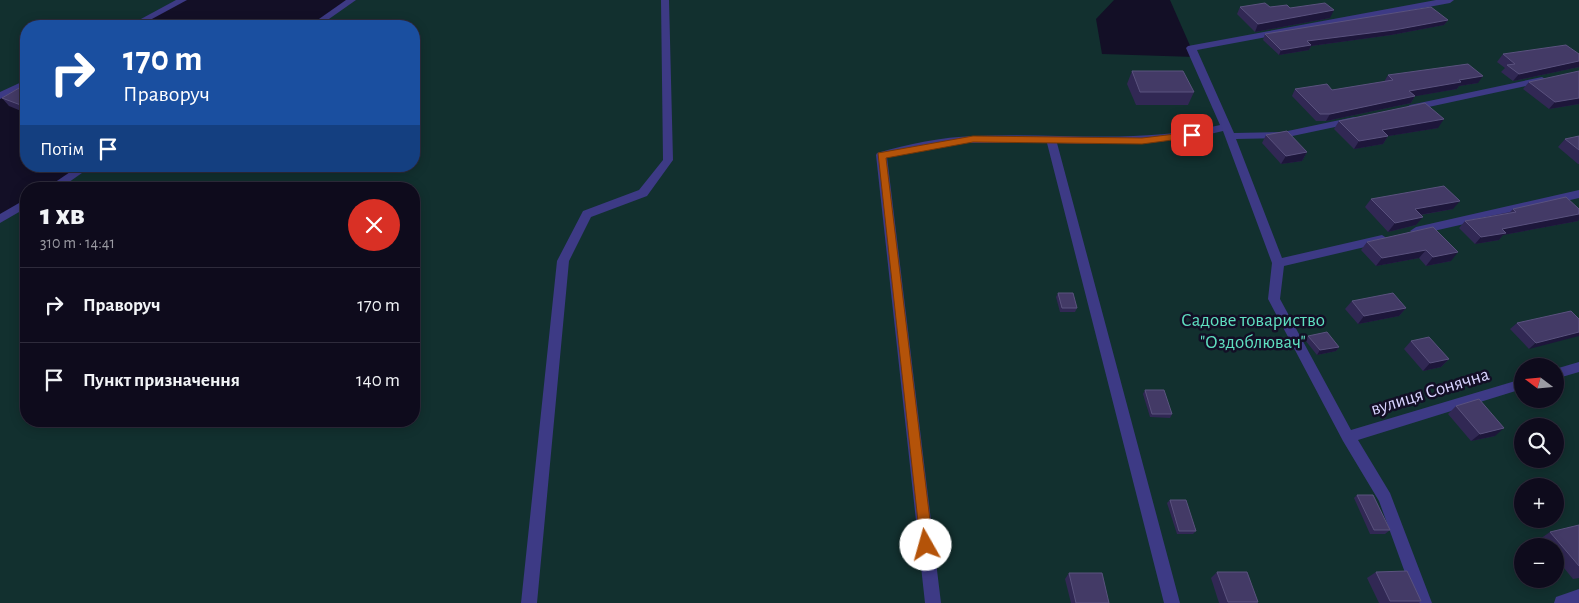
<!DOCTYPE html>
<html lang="uk">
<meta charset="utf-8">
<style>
body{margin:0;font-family:"Alegreya Sans",sans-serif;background:#171425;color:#f1f3f6;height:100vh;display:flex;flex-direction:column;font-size:19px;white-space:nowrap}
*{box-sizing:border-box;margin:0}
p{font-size:16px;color:#9b9ba3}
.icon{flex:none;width:28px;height:28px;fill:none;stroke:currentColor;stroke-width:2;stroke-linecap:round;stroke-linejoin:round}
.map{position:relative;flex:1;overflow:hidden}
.side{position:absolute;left:20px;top:182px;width:400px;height:245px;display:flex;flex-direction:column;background:#0e0b1c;border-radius:20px;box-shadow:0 2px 12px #0003,0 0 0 1px #2e2b3b}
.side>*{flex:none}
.banner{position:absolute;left:20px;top:20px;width:400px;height:152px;border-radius:20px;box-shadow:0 2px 12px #0003,0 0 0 1px #2e2b3b;background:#1a4fa0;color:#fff;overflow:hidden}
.needle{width:32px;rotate:286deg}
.fabs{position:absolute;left:1514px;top:358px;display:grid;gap:10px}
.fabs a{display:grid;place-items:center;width:50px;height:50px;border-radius:50%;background:#0e0b1c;box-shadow:0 2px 12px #0003,0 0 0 1px #2e2b3b;font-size:25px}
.pin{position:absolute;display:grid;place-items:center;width:42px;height:42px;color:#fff;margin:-21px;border-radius:10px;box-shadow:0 2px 8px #0006}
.me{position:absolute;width:55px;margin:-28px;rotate:353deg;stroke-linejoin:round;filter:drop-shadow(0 0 4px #0008)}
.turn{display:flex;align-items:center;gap:18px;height:105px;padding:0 20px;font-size:22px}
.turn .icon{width:65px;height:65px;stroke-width:2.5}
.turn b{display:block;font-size:35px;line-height:42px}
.then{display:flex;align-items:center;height:48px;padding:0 20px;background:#0003;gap:10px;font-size:19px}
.round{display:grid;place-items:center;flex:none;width:52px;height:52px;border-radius:26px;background:#171425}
.head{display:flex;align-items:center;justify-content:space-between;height:85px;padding:0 20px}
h1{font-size:30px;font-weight:800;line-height:38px}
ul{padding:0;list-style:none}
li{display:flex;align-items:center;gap:15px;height:75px;padding:0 20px;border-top:1px solid #2e2b3b}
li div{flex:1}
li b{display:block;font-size:19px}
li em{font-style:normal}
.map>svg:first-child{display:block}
.green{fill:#12302f;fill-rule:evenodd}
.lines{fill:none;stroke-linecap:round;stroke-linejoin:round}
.minor{fill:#3d3a85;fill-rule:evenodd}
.wall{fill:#312854}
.shaded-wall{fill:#1d163a}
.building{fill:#433a66;stroke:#5a527e}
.route{fill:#b45309;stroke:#753606}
.labels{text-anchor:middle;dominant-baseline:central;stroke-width:5;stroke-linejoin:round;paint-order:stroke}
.park-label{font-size:19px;fill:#5fe0c0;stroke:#130f26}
.street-label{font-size:19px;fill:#d9d4ff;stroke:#130f26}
</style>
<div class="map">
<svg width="1579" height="603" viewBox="0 0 1579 603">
<rect width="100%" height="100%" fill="#130f26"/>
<g class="green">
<polygon points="0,0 183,0 133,26 26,26 26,83 0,96"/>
<path d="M 352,0 L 1114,0 L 1096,19 L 1102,54 L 1195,57 L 1170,0 L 1579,0 L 1579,603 L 0,603 L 0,219 L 26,203 L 26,421 L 414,421 L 414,189 L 50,189 L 87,166 L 414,166 L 414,26 L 313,26 ZM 1522,366 L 1555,366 L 1555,399 L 1522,399 ZM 1522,426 L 1555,426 L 1555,459 L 1522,459 ZM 1522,486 L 1555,486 L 1555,519 L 1522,519 ZM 1522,546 L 1555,546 L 1555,579 L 1522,579 Z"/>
</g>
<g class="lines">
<g class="minor">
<polygon points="176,0 187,0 139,26 128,26"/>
<polygon points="346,0 356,0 319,26 309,26"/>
<polygon points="661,0 669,0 673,160 647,196 591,217 569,261 537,603 521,603 557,261 583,211 639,190 663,160"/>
<path d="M 1436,0 L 1454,0 L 1450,3 L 1197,50 L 1234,133 L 1283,132 L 1354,117 L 1359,120 L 1354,123 L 1283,138 L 1236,139 L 1282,258 L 1382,235 L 1388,239 L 1382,243 L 1284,266 L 1280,299 L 1351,430 L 1522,379 L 1522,389 L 1358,440 L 1390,493 L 1432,603 L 1416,603 L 1379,501 L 1343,441 L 1268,299 L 1272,263 L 1223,131 C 1168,145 1113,145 1057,143 L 1180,603 L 1164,603 L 1047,143 L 964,143 L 887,157 L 941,603 L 925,603 L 876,155 L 877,153 C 908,144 942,137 974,136 C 1057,132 1138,145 1220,125 L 1186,48 L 1188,46 Z"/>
<polygon points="1542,77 1547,80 1545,82 1410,111 1405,108 1410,105"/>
<polygon points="26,80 26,87 0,99 0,92"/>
<polygon points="79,166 92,166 59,189 45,189"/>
<polygon points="1579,190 1579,198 1416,235 1410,231 1416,227"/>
<polygon points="26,199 26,208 0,223 0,214"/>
<polygon points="1579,362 1579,372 1555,379 1555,369"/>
<polygon points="1579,589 1579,603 1554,603 1556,597"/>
</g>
</g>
<g class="wall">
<polygon points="1240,7 1290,8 1330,18 1255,32 1237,14"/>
<polygon points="1448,20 1444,25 1391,35 1311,46 1309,50 1279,55 1263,40 1265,34"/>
<polygon points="1503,54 1579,54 1579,67 1513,81 1501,72 1505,68 1497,62"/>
<polygon points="1132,71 1194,92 1188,105 1136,105 1127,84"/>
<polygon points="1388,75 1478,83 1459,86 1457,89 1415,96 1411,103 1326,121 1316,121 1292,96 1295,89 1332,90 1384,82"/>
<polygon points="1529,82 1579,104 1549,109 1523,89"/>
<polygon points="26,84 26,113 9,106 2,98"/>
<polygon points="1339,121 1438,128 1388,136 1383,144 1354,149 1334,129"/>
<polygon points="1266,135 1307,152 1302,161 1281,164 1262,143"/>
<polygon points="1579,136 1579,164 1578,164 1558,147 1565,139"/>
<polygon points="1371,199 1453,209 1421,215 1416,225 1388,232 1365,207"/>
<polygon points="1513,209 1578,221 1503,235 1499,240 1475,244 1459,228 1465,221 1510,212"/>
<polygon points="1433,227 1451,261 1426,266 1419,258 1376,266 1361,250 1367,242"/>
<polygon points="1058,293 1077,308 1075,312 1060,312 1056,297"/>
<polygon points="1352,301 1406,308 1399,316 1358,324 1345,309"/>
<polygon points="1571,311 1529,349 1510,329 1517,323"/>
<polygon points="1308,336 1339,347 1336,351 1317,355 1305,340"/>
<polygon points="1411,341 1449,359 1441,367 1423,371 1404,349"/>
<polygon points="1145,390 1172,414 1170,418 1150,417 1143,394"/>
<polygon points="1456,406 1495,436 1471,441 1448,414"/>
<polygon points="1357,495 1390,530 1385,534 1370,534 1354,498"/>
<polygon points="1170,500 1196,531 1193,534 1177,534 1167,503"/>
<polygon points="1579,525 1579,578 1573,579 1555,557 1555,546 1546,546 1540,539 1550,532"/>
<polygon points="1217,572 1258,602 1257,603 1219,603 1211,578"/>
<polygon points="1376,572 1421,601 1419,603 1379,603 1367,578"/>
<polygon points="1069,573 1109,603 1071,603 1065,579"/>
</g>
<g class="shaded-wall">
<polygon points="1334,10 1330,18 1255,32 1258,24"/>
<polygon points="1448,20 1444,25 1391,35 1311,46 1309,50 1279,55 1281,50 1307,41"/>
<polygon points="1579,61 1579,67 1513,81 1519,74"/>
<polygon points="1483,76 1478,83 1459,86 1457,89 1405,98 1409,91 1459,80"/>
<polygon points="1415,96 1411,103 1326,121 1330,114"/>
<polygon points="1579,98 1579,104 1549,109 1555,102"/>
<polygon points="1444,119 1438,128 1376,138 1382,130"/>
<polygon points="1388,136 1383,144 1354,149 1359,141"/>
<polygon points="1307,152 1302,161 1281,164 1286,156"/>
<polygon points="1460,201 1453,209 1408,217 1415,209"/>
<polygon points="1579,214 1579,219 1578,221 1503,235 1499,240 1475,244 1481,237 1502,229"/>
<polygon points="1423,217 1416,225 1388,232 1395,223"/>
<polygon points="1426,250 1419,258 1376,266 1382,258"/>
<polygon points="1458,252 1451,261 1426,266 1433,257"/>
<polygon points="1406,308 1399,316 1358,324 1364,316"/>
<polygon points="1579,332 1579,336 1529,349 1536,343"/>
<polygon points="1339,347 1336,351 1317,355 1320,350"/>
<polygon points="1449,359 1441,367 1423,371 1430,363"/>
<polygon points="1504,428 1495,436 1471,441 1480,434"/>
</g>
<g class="building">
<polygon points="1265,3 1270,7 1287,5 1290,8 1325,3 1334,10 1258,24 1240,7"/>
<polygon points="1431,7 1448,20 1394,30 1307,41 1311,45 1281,50 1265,34"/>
<polygon points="1566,45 1579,54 1579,61 1519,74 1507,65 1515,64 1503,54"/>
<polygon points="1468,64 1483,76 1459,80 1461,82 1409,91 1415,96 1330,114 1320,114 1295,89 1327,84 1332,90 1393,80 1388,75"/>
<polygon points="1132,71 1183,71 1194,92 1140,92"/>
<polygon points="1579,71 1579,98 1555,102 1529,82"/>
<polygon points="26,84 26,107 2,98"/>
<polygon points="1425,103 1444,119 1382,130 1388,136 1359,141 1339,121"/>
<polygon points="1287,131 1307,152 1286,156 1266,135"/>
<polygon points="1579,136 1579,150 1565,139"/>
<polygon points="1444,186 1460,201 1415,209 1423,217 1395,223 1371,199"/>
<polygon points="1566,197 1579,209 1579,214 1502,229 1506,233 1481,237 1465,221 1516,212 1513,209"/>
<polygon points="1433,227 1458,252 1433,257 1426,250 1382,258 1367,242"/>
<polygon points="1058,293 1073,293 1077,308 1062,308"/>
<polygon points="1393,293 1406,308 1364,316 1352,301"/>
<polygon points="1571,311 1579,319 1579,332 1536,343 1517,323"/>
<polygon points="1327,332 1339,347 1320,350 1308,336"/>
<polygon points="1429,337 1449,359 1430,363 1411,341"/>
<polygon points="1145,390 1164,390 1172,414 1152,414"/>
<polygon points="1479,399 1504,428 1480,434 1456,406"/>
<polygon points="1357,495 1373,495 1390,530 1374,530"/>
<polygon points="1170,500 1186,500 1196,531 1179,531"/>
<polygon points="1579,525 1579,566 1550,532"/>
<polygon points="1407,571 1421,601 1390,601 1376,572"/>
<polygon points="1217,572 1247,572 1258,602 1228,602"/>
<polygon points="1069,573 1102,573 1109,603 1076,603"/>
</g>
<polygon class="route" points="1192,132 1195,133 1195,137 1142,144 973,142 886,158 933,545 931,549 926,551 921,549 878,153 973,136 1142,138"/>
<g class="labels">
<g class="park-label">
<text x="1253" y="320">Садове товариство<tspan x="1253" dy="22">"Оздоблювач"</tspan></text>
</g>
<g class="street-label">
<text transform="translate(1430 392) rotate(-17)">вулиця Сонячна</text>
</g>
</g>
</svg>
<div class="fabs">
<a><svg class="needle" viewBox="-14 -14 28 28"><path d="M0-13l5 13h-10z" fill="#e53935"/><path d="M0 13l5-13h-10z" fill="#9b9ba3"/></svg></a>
<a><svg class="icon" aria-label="search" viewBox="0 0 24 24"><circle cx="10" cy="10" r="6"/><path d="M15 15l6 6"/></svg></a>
<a>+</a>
<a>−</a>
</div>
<div class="pin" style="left:1192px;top:135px;background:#d93025"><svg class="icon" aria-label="arrive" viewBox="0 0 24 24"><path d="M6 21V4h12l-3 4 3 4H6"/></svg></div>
<svg class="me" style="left:926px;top:545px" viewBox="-20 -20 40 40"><circle r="19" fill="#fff"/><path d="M0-13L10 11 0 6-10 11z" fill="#b45309"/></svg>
<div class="banner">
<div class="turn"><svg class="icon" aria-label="right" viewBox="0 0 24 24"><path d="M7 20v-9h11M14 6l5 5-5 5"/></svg><div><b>170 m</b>Праворуч</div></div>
<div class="then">Потім<svg class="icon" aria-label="arrive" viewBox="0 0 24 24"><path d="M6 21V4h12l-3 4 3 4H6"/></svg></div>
</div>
<section class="side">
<div class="head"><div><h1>1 хв</h1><p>310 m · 14:41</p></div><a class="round" style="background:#d93025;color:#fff"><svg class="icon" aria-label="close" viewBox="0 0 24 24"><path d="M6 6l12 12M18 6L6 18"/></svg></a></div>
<ul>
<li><svg class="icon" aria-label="right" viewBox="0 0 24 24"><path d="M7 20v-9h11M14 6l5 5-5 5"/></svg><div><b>Праворуч</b></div><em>170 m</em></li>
<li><svg class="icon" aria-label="arrive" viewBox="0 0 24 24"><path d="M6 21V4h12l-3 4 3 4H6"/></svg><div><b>Пункт призначення</b></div><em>140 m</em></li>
</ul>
</section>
</div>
